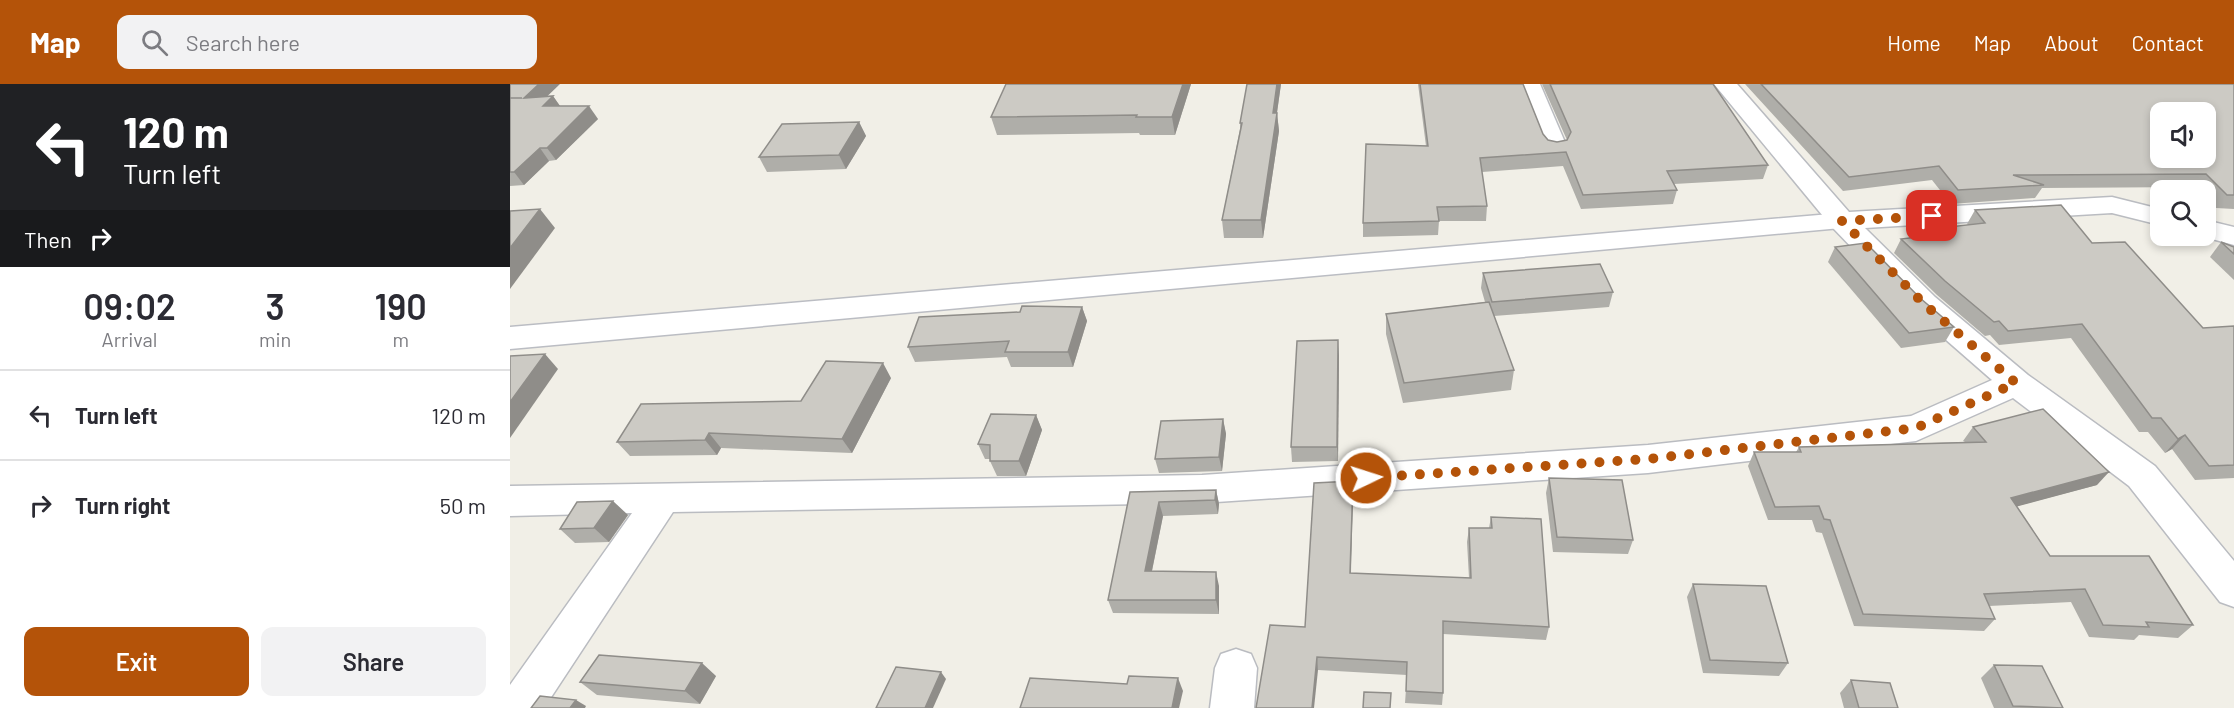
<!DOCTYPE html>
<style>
body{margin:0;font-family:Barlow,sans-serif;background:#f2f2f3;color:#2b2b33;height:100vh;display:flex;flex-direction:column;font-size:22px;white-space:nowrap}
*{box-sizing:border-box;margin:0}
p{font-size:20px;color:#7c7c81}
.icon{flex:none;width:33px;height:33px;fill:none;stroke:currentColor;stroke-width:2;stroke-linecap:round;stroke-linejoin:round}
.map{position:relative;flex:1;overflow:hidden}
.sheet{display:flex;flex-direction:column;background:#fff;width:510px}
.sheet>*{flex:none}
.top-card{background:#202124;color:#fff;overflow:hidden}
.controls{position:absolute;left:1640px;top:18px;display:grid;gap:12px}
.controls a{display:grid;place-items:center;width:66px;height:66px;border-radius:12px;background:#fff;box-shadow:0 3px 9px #0003;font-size:30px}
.pin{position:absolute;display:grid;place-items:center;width:51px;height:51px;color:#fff;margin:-26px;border-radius:12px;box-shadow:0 3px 9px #0006}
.me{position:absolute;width:66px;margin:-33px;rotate:86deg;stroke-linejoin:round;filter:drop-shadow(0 0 4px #0008)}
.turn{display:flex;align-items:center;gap:21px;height:126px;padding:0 24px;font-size:27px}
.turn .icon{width:78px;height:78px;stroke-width:2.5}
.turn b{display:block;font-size:42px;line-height:51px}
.then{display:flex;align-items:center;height:57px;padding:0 24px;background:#0003;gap:12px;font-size:22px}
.eta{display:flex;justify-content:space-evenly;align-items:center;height:102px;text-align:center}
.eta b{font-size:36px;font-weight:600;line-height:42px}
.action{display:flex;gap:12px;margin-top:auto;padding:12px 24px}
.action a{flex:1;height:69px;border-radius:12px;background:#b45309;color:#fff;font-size:24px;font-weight:600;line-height:69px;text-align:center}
.action a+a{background:#f2f2f3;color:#2b2b33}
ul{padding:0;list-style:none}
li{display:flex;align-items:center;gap:18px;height:90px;padding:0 24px;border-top:2px solid #e1e1e2}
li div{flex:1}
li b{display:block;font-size:22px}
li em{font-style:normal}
header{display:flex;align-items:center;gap:36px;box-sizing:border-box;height:84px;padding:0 30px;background:#b45309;color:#fff}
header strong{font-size:28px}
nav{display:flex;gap:33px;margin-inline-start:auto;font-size:21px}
.search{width:420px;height:54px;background:#f2f2f3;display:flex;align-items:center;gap:15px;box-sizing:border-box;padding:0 21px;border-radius:12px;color:#7c7c81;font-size:22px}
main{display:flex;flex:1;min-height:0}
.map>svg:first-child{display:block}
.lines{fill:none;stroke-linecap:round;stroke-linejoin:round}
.street-casing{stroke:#babcc1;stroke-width:3}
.secondary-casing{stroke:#bbbdc3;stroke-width:3}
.street{fill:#fff;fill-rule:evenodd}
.secondary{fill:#fff;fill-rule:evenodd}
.wall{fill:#afaea9}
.shaded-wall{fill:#8f8d89}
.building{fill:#cccac4;stroke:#8f8d89;stroke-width:1.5;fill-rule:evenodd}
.route{stroke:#b45309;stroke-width:10;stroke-dasharray:0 18}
</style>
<header>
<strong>Map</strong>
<div class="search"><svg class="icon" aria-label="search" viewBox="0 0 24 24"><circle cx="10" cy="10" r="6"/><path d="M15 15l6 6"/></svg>Search here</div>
<nav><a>Home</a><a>Map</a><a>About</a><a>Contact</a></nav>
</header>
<main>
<section class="sheet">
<div class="top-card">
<div class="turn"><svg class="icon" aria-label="left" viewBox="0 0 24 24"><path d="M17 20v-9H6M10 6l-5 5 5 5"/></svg><div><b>120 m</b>Turn left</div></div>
<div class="then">Then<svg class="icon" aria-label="right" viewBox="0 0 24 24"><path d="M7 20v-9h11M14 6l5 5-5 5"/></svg></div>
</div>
<div class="eta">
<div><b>09:02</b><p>Arrival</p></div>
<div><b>3</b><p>min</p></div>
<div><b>190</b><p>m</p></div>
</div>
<ul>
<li><svg class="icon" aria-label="left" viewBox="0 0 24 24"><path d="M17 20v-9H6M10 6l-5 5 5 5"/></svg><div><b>Turn left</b></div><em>120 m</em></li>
<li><svg class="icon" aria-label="right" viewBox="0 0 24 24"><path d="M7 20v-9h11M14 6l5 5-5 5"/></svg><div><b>Turn right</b></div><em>50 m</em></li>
</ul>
<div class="action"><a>Exit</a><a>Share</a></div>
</section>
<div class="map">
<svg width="1724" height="624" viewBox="0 0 1724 624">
<rect width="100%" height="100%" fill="#f1efe7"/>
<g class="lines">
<g class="street-casing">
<g id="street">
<polygon points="1008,0 1030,0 1057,63 1054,68 1045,70 1036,68 1033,63"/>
<polygon points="1204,0 1227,0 1339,128 1602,113 1650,125 1650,141 1602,129 1355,144 1425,213 1518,291 1645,382 1724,477 1724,523 1710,518 1619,402 1503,314 1406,357 1138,389 692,419 163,428 34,624 0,624 0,601 122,429 0,432 0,402 692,391 1138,361 1401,332 1482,296 1403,227 1322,143"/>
<polygon points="1695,136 1724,143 1724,161 1691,152 1695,152"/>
<polygon points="726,565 741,570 747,584 744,624 700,624 705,584 711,570"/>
</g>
</g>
<g class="secondary-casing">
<polygon id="secondary" points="1332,129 1342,131 1346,137 1342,143 0,265 0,243"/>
</g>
<use href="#street" class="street"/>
<use href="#secondary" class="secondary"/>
</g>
<g class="wall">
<polygon points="0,0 37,12 43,12 50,22 88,35 46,76 39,77 14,101 0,102"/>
<polygon points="496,0 681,0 665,51 630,51 629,49 487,51 481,33"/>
<polygon points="737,0 771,0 767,29 769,47 753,154 714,154 712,136 730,45 730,39"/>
<polygon points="908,0 1013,0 1033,50 1038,56 1047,58 1057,56 1032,0 1203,0 1258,81 1253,95 1164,100 1167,106 1163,120 1071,125 1053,82 972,88 977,122 976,137 929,137 928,151 853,153 853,139 916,62"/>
<polygon points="1235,0 1724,0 1724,125 1706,124 1695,113 1695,106 1689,106 1686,103 1532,104 1525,114 1441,120 1422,96 1333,107"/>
<polygon points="349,38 356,52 336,85 257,88 249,73"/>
<polygon points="1465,126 1582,159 1693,244 1724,242 1724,394 1685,396 1662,365 1655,369 1638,348 1629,348 1561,254 1489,261 1480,251 1475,252 1427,211 1384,169 1391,155 1399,154 1403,147 1458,141 1457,140"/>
<polygon points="1711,158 1724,163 1724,196 1700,173"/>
<polygon points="1325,163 1410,214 1444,243 1435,258 1391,264 1318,178"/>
<polygon points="973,189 1103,208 1099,223 984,232 1004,286 1001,306 893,319 876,250 876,230 975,218 971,204"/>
<polygon points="572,223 577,237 563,283 501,283 497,273 405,278 398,263 510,228"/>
<polygon points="829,271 828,377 782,378 781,363"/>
<polygon points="381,294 342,369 211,364 207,371 120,372 107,358 291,317"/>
<polygon points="526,331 532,346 516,392 487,392 480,377 480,375 475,375 468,360"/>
<polygon points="713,335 716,350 712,387 649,389 645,375"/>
<polygon points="1463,343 1587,401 1507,422 1540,472 1683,541 1668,554 1629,551 1624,556 1579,553 1561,518 1479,522 1485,535 1474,547 1344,542 1312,449 1306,448 1302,436 1258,436 1238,382 1244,368 1286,368 1289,363 1455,358 1453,357"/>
<polygon points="1039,394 1123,456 1118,470 1043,468 1036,409"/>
<polygon points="706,406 709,420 708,430 653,432 642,487 709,502 709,530 603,529 598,516 620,408"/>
<polygon points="843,411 841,489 959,494 957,458 959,444 979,444 981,433 1039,543 1036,556 933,550 933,609 932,621 895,619 897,591 808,586 795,543"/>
<polygon points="118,431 99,458 65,459 50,445"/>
<polygon points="1183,500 1278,579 1269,592 1193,589 1177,513"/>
<polygon points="1484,581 1553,624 1484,624 1471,594"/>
<polygon points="206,592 190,620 87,611 70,598"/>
<polygon points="1341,596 1388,624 1334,624 1330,609"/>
</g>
<g class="shaded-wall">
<polygon points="29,0 50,0 23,26 14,14"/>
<polygon points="673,0 681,0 665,51 662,33"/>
<polygon points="767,0 771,0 765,42 767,29 769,47 753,154 751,136"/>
<polygon points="43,12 52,25 33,22"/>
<polygon points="79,22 88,35 46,76 37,64"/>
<polygon points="349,38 356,52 336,85 329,71"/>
<polygon points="30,64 39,77 14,101 4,88"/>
<polygon points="30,125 45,144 0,205 0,164"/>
<polygon points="572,223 577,237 563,283 558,268"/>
<polygon points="828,256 829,271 828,377 827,363"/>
<polygon points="35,270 48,285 0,354 0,318"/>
<polygon points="373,279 381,294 342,369 332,355"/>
<polygon points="526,331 532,346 516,392 509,377"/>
<polygon points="713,335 716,350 712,387 709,373"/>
<polygon points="199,349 211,364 207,371 195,356"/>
<polygon points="1675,351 1662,365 1655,369 1668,355"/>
<polygon points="1599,388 1587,401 1490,427 1501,414"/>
<polygon points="843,397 843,411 840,503 840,489"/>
<polygon points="706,406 709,420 708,430 705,416"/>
<polygon points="103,417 118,431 99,458 84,444"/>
<polygon points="649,418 653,432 639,501 635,487"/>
<polygon points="706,488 709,502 709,530 706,516"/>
<polygon points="807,573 808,586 804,624 802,624"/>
<polygon points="192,579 206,592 190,620 175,607"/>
<polygon points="431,588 436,595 423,624 415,624"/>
<polygon points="668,594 673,607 669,624 662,624"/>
<polygon points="66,616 76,622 75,624 60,624"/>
</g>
<g class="building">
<polygon points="0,0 29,0 14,14 43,12 33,22 79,22 37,64 30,64 4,88 0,88 0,14 12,14 0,14"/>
<polygon points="496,0 673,0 662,33 626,33 627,31 481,33"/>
<polygon points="737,0 767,0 763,29 767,29 751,136 712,136 732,39 730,39"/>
<polygon points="910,0 1013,0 1033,50 1038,56 1047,58 1057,56 1061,48 1040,0 1203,0 1258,81 1157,87 1167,106 1073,111 1056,68 970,74 977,122 927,123 929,137 853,139 856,60 918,62"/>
<path d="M 1251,0 L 1724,0 L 1724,111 L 1717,111 L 1696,90 L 1503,91 L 1534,101 L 1448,106 L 1429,82 L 1339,93 ZM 1650,28 L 1695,28 L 1695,74 L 1650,74 Z"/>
<polygon points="349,38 329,71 249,73 272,40"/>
<polygon points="1551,121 1582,159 1615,158 1693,244 1724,242 1724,381 1699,382 1675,351 1668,355 1651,334 1642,334 1572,240 1498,247 1489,237 1484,238 1435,197 1391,155 1408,153 1403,147 1475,139 1465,126"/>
<polygon points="30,125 0,164 0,127"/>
<polygon points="1711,158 1724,163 1724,170"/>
<polygon points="1356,159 1410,214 1444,243 1399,249 1325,163"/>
<polygon points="1090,180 1103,208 982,218 973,189"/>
<polygon points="979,218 1004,286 894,299 876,230"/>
<polygon points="512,222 572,223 558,268 495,268 499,257 398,263 409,233 510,228"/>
<polygon points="828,256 827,363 781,363 787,257"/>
<polygon points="35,270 0,318 0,272"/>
<polygon points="316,277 373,279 332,355 199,349 195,356 107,358 131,320 291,317"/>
<polygon points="1533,325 1599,388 1501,414 1540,472 1639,472 1683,541 1636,538 1639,543 1593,541 1575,505 1474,510 1485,535 1353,530 1320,436 1314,435 1309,422 1265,423 1244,368 1291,368 1289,363 1476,358 1463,343"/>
<polygon points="481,330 526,331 509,377 480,377 480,361 468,360"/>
<polygon points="713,335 709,373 645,375 651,337"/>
<polygon points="1039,394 1112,396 1123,456 1047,453"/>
<polygon points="843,397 840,489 961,494 959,444 982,444 981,433 1031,435 1039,543 933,537 933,609 896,607 897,578 807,573 802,624 746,624 760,541 795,543 804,399"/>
<polygon points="706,406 705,416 649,418 635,487 706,488 706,516 598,516 620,408"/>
<polygon points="103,417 84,444 50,445 67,418"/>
<polygon points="1183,500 1256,502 1278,579 1200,576"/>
<polygon points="89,571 192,579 175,607 70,598"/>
<polygon points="1484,581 1532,582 1553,624 1503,622"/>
<polygon points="386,583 431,588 415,624 366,624"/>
<polygon points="619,592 668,594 662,624 510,624 520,594 617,600"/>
<polygon points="1341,596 1380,599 1388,624 1349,624"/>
<polygon points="854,608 881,609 880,624 853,624"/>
<polygon points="30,612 66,616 60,624 21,624"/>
</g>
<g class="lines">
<polyline class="route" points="856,394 1138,375 1406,344 1506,299 1414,220 1332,137 1422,132"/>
</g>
</svg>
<div class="controls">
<a><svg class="icon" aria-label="sound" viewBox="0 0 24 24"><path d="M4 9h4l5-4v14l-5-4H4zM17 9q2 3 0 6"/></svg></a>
<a><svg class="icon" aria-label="search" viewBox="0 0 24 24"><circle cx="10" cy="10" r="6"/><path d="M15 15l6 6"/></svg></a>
</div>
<div class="pin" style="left:1422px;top:132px;background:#d93025"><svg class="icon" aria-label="arrive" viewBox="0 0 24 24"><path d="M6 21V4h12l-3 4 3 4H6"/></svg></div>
<svg class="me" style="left:856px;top:394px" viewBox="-20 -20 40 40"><circle r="17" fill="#b45309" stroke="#fff" stroke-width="3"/><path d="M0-11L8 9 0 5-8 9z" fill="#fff"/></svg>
</div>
</main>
